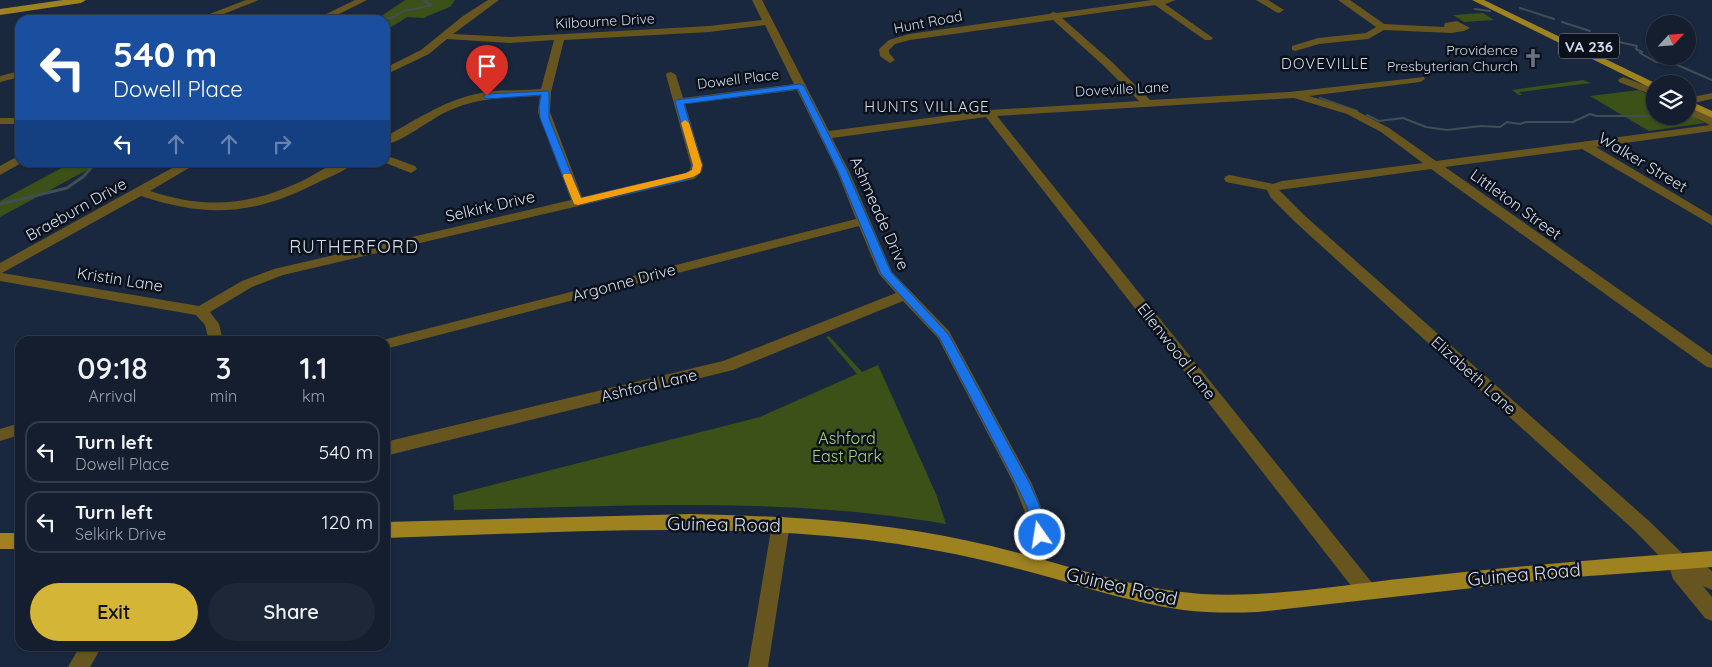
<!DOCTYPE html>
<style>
body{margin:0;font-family:Quicksand,sans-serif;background:#1d2737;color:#f1f3f6;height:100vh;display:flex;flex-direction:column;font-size:19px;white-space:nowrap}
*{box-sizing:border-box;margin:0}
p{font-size:16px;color:#9da2aa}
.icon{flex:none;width:28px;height:28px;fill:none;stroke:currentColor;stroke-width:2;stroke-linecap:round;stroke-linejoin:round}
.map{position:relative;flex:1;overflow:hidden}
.details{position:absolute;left:15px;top:336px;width:375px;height:315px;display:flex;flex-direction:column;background:#141e2f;border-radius:15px;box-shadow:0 1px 4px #0004,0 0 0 1px #333c4b}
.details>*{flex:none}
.guide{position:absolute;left:15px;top:15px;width:375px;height:152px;border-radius:15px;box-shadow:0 1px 4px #0004,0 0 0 1px #333c4b;background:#1a4fa0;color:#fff;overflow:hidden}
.needle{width:32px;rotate:64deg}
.tools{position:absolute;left:1646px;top:15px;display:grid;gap:10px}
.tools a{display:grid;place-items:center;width:50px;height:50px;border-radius:50%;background:#141e2f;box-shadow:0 1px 4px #0004,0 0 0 1px #333c4b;font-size:25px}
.pin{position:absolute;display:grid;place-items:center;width:42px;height:42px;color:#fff;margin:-51px -21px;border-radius:50% 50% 50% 0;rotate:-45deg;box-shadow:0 0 5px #0007}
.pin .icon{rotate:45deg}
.me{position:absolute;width:55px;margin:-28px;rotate:347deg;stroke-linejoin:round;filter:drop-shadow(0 0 4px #0008)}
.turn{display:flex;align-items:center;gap:18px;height:105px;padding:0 15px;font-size:22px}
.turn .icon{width:65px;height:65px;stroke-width:2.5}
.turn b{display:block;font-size:35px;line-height:42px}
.lanes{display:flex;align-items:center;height:48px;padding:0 15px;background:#0003;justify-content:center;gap:25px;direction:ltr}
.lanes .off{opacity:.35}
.eta{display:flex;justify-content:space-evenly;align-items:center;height:85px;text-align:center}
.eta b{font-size:30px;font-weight:600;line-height:35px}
.action{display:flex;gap:10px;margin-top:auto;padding:10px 15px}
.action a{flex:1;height:58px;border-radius:30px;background:#d5b535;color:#111;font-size:20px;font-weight:600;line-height:58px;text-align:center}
.action a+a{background:#1d2737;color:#f1f3f6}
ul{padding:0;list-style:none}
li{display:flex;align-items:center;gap:15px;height:62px;margin:0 10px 8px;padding:0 5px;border:2px solid #333c4b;border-radius:15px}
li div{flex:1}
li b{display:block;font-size:19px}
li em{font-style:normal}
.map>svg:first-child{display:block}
.green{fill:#3b5117}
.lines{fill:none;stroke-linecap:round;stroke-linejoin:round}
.stream-far1{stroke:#424e55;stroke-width:2}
.stream{stroke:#424e55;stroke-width:3}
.minor{fill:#66551e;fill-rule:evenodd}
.major{fill:#9e8220;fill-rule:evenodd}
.route{fill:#1a73e8;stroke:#114b97}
.slow{fill:#f59e0b}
.labels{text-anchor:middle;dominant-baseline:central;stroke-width:5;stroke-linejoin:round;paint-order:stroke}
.far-street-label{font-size:14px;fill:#d2dbea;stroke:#0b111b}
.far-poi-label{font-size:14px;fill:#d2dbea;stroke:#0b111b;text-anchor:end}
.shield{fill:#0b111b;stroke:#969eac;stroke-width:1}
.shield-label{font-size:15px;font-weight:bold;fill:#d2dbea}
.far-neighbourhood-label{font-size:15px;letter-spacing:1px;fill:#d2dbea;stroke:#0b111b}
.street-label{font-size:16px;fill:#d2dbea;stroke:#0b111b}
.park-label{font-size:16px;fill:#a8d26b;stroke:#0b111b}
.neighbourhood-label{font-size:18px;letter-spacing:1px;fill:#d2dbea;stroke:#0b111b}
.near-street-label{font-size:19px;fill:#d2dbea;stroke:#0b111b}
</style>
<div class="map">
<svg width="1712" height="667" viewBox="0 0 1712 667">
<rect width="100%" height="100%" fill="#1a283f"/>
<g class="green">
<polygon points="405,0 455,0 450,7 427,16 425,18 407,17 385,31 385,20 371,20 383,15"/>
<polygon points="1483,13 1494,20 1464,22 1453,15"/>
<polygon points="1583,80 1591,83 1519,92 1522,95 1519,95 1512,90"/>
<polygon points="1639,90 1655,98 1655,116 1688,116 1688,115 1705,123 1649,131 1590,96"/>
<polygon points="71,163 100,163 0,217 0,201"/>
<path d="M 829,336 L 862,372 L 878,365 L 936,494 L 946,524 C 783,496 618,506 454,510 L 453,495 L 760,417 L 857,374 L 826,337 Z"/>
</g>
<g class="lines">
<g class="stream-far1">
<polyline points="1520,8 1554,19"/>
<polyline points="1475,9 1490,11"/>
<polyline points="380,20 393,17 404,11 432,5 424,1 427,0"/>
<polyline points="1562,22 1590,31"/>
<polyline points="1596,34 1610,40 1637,46 1636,49 1642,52 1640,53 1656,62 1675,64 1712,80"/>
<polyline points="1320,98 1357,111"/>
<polyline points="1367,115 1379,121 1403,118 1426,127 1447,130 1481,126 1500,127 1507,122 1520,124 1526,122 1573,122 1590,114 1597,116 1664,116"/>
<polyline points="1688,116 1701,119"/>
<polyline points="94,164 96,162"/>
</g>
<polyline class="stream" points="0,204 67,188 84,176 95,163"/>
<g class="minor">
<polygon points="246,0 259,0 208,20 194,20"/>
<polygon points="355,0 367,0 327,20 314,20"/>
<path d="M 488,0 L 499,0 L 453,34 L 510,37 L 709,26 L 762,20 L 752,0 L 762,0 L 829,131 L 989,110 L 1139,101 L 1104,66 L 1053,20 L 910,40 L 895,44 L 889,50 L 889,53 L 895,60 L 890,63 L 880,56 L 879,49 L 889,40 L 909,34 L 1049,14 L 1053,12 L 1057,13 L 1152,0 L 1176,0 L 1165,4 L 1213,38 L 1211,40 L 1205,40 L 1155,5 L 1062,18 L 1112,62 L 1150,100 L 1289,92 L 1424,77 L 1425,79 L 1420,82 L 1309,96 L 1355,110 L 1389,128 L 1436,161 L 1710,125 L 1688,114 L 1688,107 L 1712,118 L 1712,131 L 1596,147 L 1712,216 L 1712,225 L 1582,149 L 1445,167 L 1712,355 L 1712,368 L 1707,367 L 1431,169 L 1279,190 L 1304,215 L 1649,521 L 1685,556 L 1703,564 L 1712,571 L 1712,590 L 1703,586 L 1712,597 L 1712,621 L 1705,618 L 1673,579 L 1669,566 L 1635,531 L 1294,221 L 1271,198 L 1267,190 L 1226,182 L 1224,179 L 1226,176 L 1230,175 L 1273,184 L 1282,181 L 1423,163 L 1381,132 L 1347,114 L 1294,98 L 997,116 L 1373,584 L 1376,590 L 1373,596 L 1366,599 L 1359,596 L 986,117 L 832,138 L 849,171 L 892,272 L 949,331 L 1032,484 L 1048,525 L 1049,535 L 1046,564 L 1043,570 L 1036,572 L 1029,570 L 1026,564 L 1031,535 L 1030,525 L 1014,484 L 938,338 L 903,301 L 733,370 L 385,456 L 385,442 L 723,361 L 896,293 L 879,274 L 859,226 L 385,349 L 385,341 L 379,341 L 856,219 L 837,171 L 797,90 L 685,104 L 703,165 L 702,171 L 694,179 L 283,275 L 252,287 L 210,312 L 219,324 L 223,341 L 209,341 L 205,325 L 196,315 L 0,281 L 0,263 L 183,162 L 199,162 L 150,191 C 205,209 247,206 300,182 C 312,177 325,166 338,163 C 343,161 349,162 354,162 C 345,172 329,177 317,183 C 254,215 207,218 141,196 L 2,273 L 199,306 L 242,281 L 274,269 L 571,200 L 538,112 L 540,96 C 507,98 477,97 446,112 C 428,121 403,141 385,145 L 385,137 C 414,121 443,101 476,94 C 497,89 520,91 541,89 L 554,40 L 510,43 L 447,39 L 429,54 L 385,75 L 385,68 L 421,50 L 463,16 ZM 765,25 L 794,84 L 683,98 L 676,75 L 671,72 L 667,73 L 666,75 L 691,165 L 690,170 L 686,173 L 582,197 L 550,112 L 551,92 L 564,40 L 709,32 Z"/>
<polygon points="1256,0 1268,0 1284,10 1279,13 1276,12"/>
<polygon points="1338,0 1350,0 1384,24 1444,27 1445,23 1457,21 1470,28 1464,31 1451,33 1384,30 1368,39 1319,44 1295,51 1292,50 1292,46 1318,38 1366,33 1376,27"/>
<polygon points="20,71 20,77 0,82 0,76"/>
<polygon points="1623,77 1655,89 1655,96 1619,82 1618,80"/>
<polygon points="1712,93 1712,99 1688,104 1688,98"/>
<rect x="0" y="118" width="20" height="6"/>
<polygon points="20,155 20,162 23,162 0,175 0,166"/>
<polygon points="385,155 415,166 417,169 411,173 383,162 385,162"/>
<polygon points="20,423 20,435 0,441 0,429"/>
<polygon points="781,516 788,519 790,524 768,667 748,667 772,524 774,519"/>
<polygon points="80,646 102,646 90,667 68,667"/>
</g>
<g class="major">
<polygon points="63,0 86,0 81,3 0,15 0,9"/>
<polygon points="1472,0 1484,0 1657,84 1655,84 1655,90"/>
<polygon points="1688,100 1712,111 1712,118 1688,107"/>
<path d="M 691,514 C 784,516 878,521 969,541 C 1046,557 1122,588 1201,594 C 1270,598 1340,585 1408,578 C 1509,567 1610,558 1712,551 L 1712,567 L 1562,578 L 1258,612 C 1233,613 1208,613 1183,610 C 1126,602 1071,582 1015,568 C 977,558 938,550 898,544 C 728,520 556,533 385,538 L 385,522 Z"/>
<rect x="0" y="533" width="20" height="16"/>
</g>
</g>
<polygon class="route" points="800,84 804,86 847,171 891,272 949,335 1030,484 1040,507 1047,535 1045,540 1040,541 1035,540 1027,507 1016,484 939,337 881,274 838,171 798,89 684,104 702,165 698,175 682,181 578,205 573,202 540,118 539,106 541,95 487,99 483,96 487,94 549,91 549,118 581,198 676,177 691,171 693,165 675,102 676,100"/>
<polygon class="slow" points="685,120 689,123 702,165 700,173 693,177 578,205 574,204 563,176 564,174 571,174 581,198 686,173 692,170 693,165 681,123"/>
<defs>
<g id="church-bare" transform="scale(1.5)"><path d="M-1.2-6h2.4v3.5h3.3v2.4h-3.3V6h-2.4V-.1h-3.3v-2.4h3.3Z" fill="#6b7280" stroke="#0b111b" stroke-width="2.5" paint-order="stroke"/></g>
</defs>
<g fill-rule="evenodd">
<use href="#church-bare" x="1533" y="58"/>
</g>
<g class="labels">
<g class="far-street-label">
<text transform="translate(605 21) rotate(-3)">Kilbourne Drive</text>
<text transform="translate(928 22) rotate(-11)">Hunt Road</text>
<text transform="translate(738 79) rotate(-7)">Dowell Place</text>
<text transform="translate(1122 89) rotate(-3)">Doveville Lane</text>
</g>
<g class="far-poi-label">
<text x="1518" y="50">Providence<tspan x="1518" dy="16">Presbyterian Church</tspan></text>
</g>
<rect class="shield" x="1559" y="33.5" width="60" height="25" rx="4"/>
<g class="shield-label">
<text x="1589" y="46">VA 236</text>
</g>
<g class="far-neighbourhood-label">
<text x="1325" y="63">DOVEVILLE</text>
<text x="927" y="106">HUNTS VILLAGE</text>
</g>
<g class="street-label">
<text transform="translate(1643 162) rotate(31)">Walker Street</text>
<text transform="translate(1516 204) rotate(36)">Littleton Street</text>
<text transform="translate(490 206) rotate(-13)">Selkirk Drive</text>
<text transform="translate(76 209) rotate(-29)">Braeburn Drive</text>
<text transform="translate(880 213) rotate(66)">Ashmeade Drive</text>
<text transform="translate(120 279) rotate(9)">Kristin Lane</text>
<text transform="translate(624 282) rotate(-15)">Argonne Drive</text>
<text transform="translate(1177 351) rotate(52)">Ellenwood Lane</text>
<text transform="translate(1474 375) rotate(42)">Elizabeth Lane</text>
<text transform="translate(649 385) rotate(-13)">Ashford Lane</text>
</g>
<g class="park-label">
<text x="847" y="438">Ashford<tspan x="847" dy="18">East Park</tspan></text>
</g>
<g class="neighbourhood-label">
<text x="354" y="246">RUTHERFORD</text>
</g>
<g class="near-street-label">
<text transform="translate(724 524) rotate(1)">Guinea Road</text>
<text transform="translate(1524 574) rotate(-5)">Guinea Road</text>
<text transform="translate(1122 586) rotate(13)">Guinea Road</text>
</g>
</g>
</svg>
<div class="tools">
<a><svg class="needle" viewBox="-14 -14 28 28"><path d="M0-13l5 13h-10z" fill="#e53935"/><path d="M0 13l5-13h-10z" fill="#9da2aa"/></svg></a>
<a><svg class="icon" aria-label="layers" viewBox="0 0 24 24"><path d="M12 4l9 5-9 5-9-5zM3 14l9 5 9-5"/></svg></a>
</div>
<div class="pin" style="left:487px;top:96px;background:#d93025"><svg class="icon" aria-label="arrive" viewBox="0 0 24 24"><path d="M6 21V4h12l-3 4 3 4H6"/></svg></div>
<svg class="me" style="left:1040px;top:535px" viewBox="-20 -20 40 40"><circle r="17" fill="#1a73e8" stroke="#fff" stroke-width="3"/><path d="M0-11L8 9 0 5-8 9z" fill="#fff"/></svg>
<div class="guide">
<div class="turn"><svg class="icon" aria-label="left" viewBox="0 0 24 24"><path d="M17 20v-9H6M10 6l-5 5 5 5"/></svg><div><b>540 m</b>Dowell Place</div></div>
<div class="lanes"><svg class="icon" aria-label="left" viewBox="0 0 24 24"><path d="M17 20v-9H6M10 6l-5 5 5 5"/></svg><svg class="icon off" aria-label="ahead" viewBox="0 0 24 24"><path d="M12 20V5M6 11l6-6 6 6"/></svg><svg class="icon off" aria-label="ahead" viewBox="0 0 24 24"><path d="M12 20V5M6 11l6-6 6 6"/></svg><svg class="icon off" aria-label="right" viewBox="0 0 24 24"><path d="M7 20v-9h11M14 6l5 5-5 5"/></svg></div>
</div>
<section class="details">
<div class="eta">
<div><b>09:18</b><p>Arrival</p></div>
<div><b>3</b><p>min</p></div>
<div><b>1.1</b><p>km</p></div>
</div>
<ul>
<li><svg class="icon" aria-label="left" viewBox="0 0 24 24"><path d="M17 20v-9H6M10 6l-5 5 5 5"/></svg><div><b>Turn left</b><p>Dowell Place</p></div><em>540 m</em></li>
<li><svg class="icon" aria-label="left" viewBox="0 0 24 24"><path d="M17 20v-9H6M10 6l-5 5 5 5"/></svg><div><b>Turn left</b><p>Selkirk Drive</p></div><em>120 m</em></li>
</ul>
<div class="action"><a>Exit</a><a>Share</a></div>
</section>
</div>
